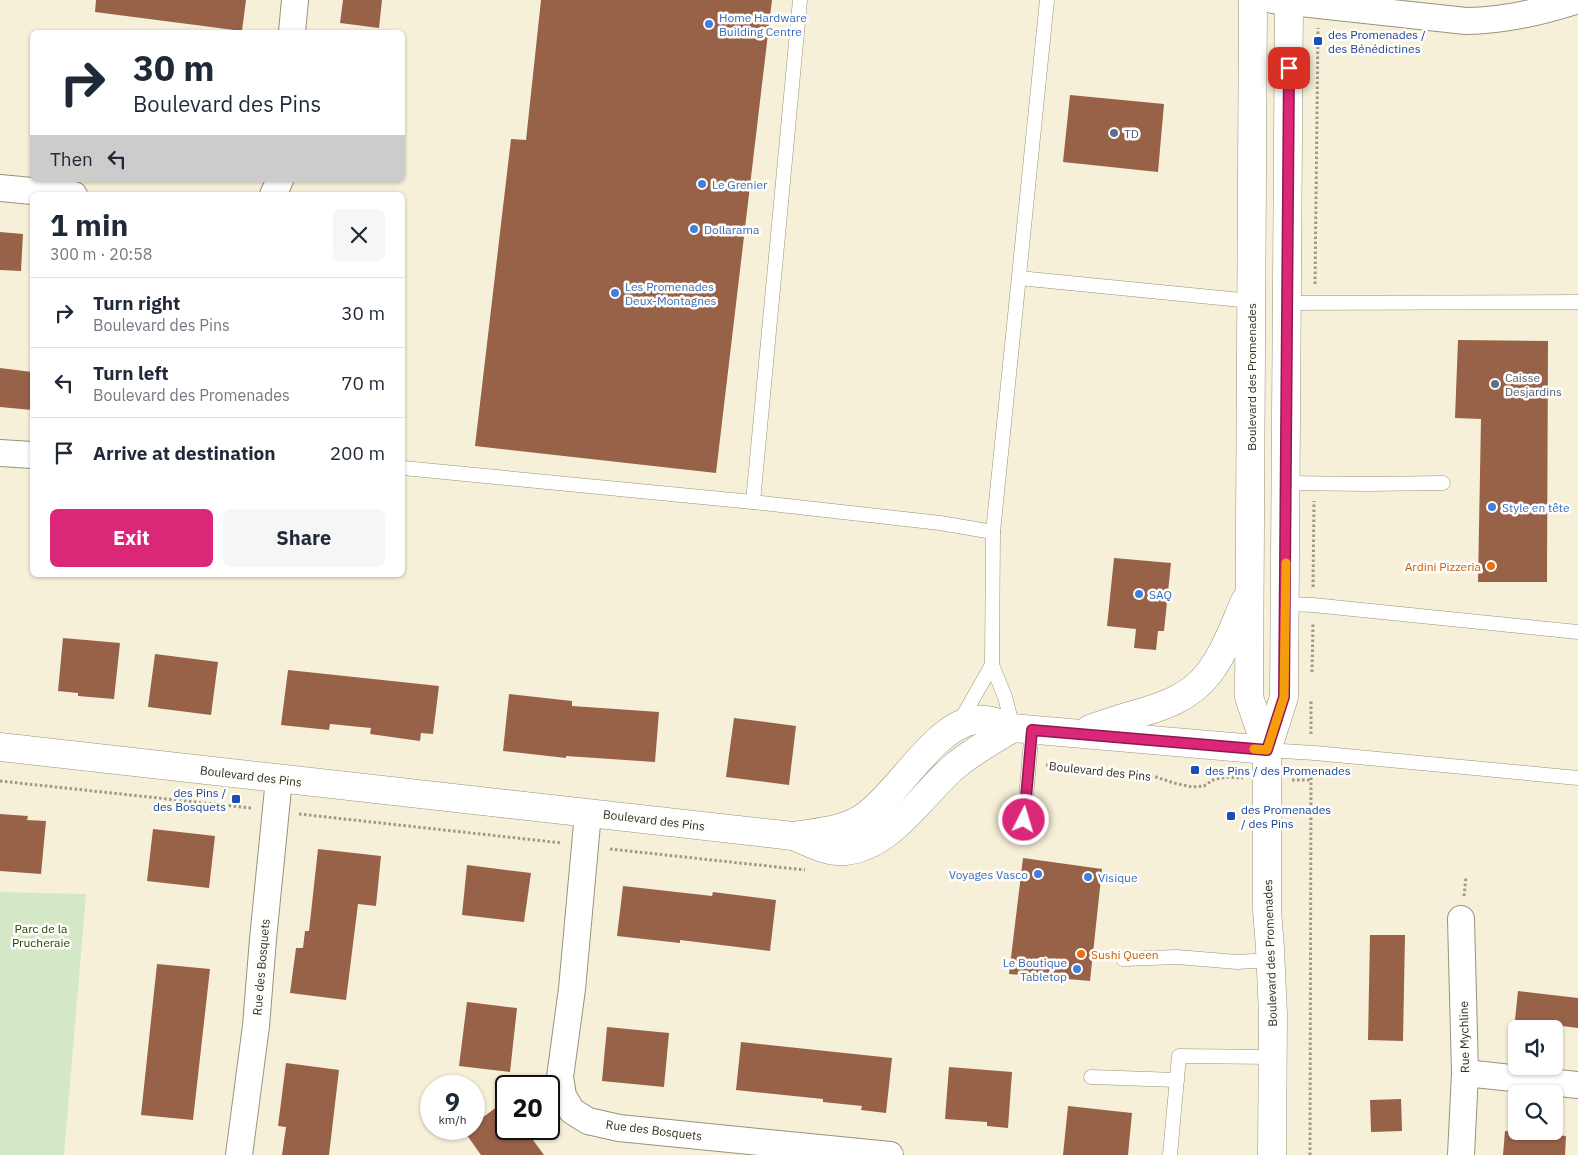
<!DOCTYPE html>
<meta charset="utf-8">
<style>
body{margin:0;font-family:"IBM Plex Sans",sans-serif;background:#f6f6f7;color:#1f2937;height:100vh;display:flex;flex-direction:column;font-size:19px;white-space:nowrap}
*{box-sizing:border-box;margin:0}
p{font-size:16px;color:#747a83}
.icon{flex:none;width:28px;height:28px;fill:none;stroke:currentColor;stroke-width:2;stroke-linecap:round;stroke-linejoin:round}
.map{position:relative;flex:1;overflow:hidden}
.side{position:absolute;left:30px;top:192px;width:375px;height:385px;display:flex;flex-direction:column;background:#fff;border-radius:8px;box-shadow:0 1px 4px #0004}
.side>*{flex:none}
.banner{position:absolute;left:30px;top:30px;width:375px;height:152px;border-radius:8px;box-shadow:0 1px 4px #0004;background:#fff;color:#1f2937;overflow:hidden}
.controls{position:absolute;left:1508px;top:1020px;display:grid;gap:10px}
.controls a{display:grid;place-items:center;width:55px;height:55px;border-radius:8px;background:#fff;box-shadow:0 1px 4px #0004;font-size:25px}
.speed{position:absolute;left:420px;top:1075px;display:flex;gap:10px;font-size:25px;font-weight:700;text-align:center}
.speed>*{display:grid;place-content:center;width:65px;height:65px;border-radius:50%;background:#fff;box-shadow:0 1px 4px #0004;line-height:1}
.speed small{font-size:12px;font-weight:400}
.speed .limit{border:2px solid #111;border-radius:8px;background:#fff;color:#111}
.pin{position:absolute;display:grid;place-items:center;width:42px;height:42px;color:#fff;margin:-21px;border-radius:10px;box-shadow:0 2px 8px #0006}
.me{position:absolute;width:55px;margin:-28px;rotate:5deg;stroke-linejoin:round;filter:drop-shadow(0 0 4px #0008)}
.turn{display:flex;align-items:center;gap:18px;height:105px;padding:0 20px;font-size:22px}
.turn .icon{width:65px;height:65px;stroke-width:2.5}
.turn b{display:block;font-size:35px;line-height:42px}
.then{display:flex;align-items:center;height:48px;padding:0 20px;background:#0003;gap:10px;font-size:19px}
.round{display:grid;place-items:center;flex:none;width:52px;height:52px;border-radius:8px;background:#f6f6f7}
.summary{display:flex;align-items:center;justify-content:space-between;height:85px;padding:0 20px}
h1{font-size:30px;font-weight:700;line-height:38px}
.button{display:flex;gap:10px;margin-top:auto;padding:10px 20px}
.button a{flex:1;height:58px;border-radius:8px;background:#db2777;color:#fff;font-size:20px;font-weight:700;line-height:58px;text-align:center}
.button a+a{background:#f6f6f7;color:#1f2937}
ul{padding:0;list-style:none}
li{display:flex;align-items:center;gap:15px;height:70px;padding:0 20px;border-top:1px solid #e0e1e3}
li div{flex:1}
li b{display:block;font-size:19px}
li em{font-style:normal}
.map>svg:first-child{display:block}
.green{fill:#d4e8c7}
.building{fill:#986249}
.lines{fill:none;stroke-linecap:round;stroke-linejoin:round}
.service-casing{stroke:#98927d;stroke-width:15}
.minor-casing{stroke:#98927d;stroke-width:28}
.tertiary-casing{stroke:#98927d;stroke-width:29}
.path{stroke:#9d9888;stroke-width:3;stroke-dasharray:2.5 2.5;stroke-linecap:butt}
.service{stroke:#fff;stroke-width:14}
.minor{stroke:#fff;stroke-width:26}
.tertiary{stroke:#fff;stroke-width:28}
.route-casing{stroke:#8e194d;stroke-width:12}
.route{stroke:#db2777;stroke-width:9}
.slow{stroke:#f59e0b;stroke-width:9}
.shop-dot{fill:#3f7fe0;stroke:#fffdf9;stroke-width:2}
.transit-dot{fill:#1a4fb4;stroke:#fffdf9;stroke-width:2}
.service-dot{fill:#5c6f8a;stroke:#fffdf9;stroke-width:2}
.food-dot{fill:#e8710a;stroke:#fffdf9;stroke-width:2}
.labels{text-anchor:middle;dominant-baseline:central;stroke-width:5;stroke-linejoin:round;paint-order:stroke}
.shop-label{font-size:12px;fill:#366cbe;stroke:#fffdf9;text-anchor:start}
.transit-label{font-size:12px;fill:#164399;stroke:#fffdf9;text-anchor:start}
.service-label{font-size:12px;fill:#4e5e75;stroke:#fffdf9;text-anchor:start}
.street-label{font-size:12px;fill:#312f26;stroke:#fffdf9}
.food-label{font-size:12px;fill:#c56008;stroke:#fffdf9;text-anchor:end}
.park-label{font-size:12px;fill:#264108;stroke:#fffdf9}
</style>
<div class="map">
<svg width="1578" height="1155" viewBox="0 0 1578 1155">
<rect width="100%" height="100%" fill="#f7f0d9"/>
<polygon class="green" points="0,892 86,894 64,1155 0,1155"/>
<g class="building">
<polygon points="96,0 246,0 242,31 95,12"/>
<polygon points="343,0 382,0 379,28 340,23"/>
<polygon points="541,0 772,0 716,473 475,446 511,139 526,140"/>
<polygon points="1070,95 1164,104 1158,172 1063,162"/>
<polygon points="0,232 23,234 21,271 0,270"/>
<polygon points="1458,340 1548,341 1547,582 1478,582 1481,419 1455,418"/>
<polygon points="0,368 32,372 32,410 0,407"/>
<polygon points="1114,558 1171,563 1164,631 1158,631 1156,650 1134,648 1136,629 1107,626"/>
<polygon points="63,638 120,643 114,699 78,696 78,693 58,691"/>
<polygon points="155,654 218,662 211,715 148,707"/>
<polygon points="288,670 439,686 433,734 421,733 420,741 370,734 371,728 330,724 329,730 281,725"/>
<polygon points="509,694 572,701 572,706 659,712 655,762 566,756 566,758 503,751"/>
<polygon points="734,718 796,726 789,785 726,777"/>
<polygon points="0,814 28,816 27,820 46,821 41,874 0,871"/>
<polygon points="153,829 215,836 209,888 147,881"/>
<polygon points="318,849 381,856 376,906 358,904 346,1000 290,993 296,948 303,948 305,931 309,931"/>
<polygon points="1023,858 1102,869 1090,981 1009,974"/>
<polygon points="467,865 531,873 524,922 462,915"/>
<polygon points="623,886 712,896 713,892 776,900 770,951 680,940 680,943 617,936"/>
<polygon points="1370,935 1405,935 1403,1041 1368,1040"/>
<polygon points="157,964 210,969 193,1120 141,1115"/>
<polygon points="1518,991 1578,998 1578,1028 1515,1020"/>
<polygon points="467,1002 517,1008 510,1072 459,1066"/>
<polygon points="607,1027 669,1033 664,1087 602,1081"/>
<polygon points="741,1042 892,1058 886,1113 861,1110 862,1106 823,1102 823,1099 736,1090"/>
<polygon points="286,1063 339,1070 329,1155 282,1155 286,1127 278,1126"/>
<polygon points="949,1067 1012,1072 1008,1128 987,1126 987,1122 945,1119"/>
<polygon points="1401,1099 1402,1131 1371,1132 1370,1100"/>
<polygon points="506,1100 506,1129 525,1129 544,1155 481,1155 464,1131 467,1129 474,1129 474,1124"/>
<polygon points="1068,1106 1132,1113 1128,1155 1063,1155"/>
<polygon points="1505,1131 1566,1136 1565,1155 1503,1155"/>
</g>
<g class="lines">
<g class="service-casing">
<g id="service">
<polyline points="1019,278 1251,301"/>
<polyline points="1287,303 1578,302"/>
<polyline points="403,468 753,502 940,523 993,532"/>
<polyline points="1286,483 1368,484 1443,483"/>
<polyline points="753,502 800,0"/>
<polyline points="1285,604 1313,605 1578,632"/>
<polyline points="959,723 992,665"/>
<polyline points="1013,728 1005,697 992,665 993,532 1047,0"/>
<polyline points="1267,750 1315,753 1578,778"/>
<polyline points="1024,820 1032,729"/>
<polyline points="1123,959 1177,957 1237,962 1271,960"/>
<polyline points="1091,1077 1177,1080"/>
<polyline points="1170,1155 1179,1056 1273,1057"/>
</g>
</g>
<g class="minor-casing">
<g id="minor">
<path d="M 1273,0 L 1466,21 C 1504,21 1541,12 1578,0"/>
<polyline points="292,32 295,0"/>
<polyline points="0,188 74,195"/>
<polyline points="273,195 280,180"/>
<polyline points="0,453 32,455"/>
<polyline points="588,813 572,989 560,1077 563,1096 572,1111 588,1121 619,1128 890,1155"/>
<polyline points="1461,919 1465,1073 1461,1155"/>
<polyline points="1465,1073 1578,1085"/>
<polyline points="239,1155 256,1026 263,939 279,779"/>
</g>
</g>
<g class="tertiary-casing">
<g id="tertiary">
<polyline points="1253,0 1249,697 1267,750"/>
<path d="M 1090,729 C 1104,724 1119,719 1133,715 C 1162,707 1190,698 1209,673 C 1225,652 1234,626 1245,601"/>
<path d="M 0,747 L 793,836 C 816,832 844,831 864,817 C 898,794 935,725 975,720 C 988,718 1001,724 1013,728 L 1267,750"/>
<path d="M 793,836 C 809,842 827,853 845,851 C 891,847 922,794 955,766 C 973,751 993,740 1013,728"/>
<polyline points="1272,1155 1273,1015 1270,948 1267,910 1267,750 1284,697 1289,0"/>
</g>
</g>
<g class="path">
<polyline points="1315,284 1318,28"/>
<polyline points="1313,587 1314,501"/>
<polyline points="1312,672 1313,623"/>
<polyline points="1311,734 1311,701"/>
<polyline points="1046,765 1150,775 1174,783 1192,787 1204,786 1213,780 1226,777 1243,778"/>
<polyline points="1292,780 1311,780"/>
<polyline points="0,781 251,808"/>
<polyline points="299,814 562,843"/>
<polyline points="610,849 805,870"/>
<polyline points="1464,896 1466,877"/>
<polyline points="1310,1155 1311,771"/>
</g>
<use href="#service" class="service"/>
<use href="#minor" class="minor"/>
<use href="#tertiary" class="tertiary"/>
</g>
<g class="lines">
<g class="route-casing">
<polyline id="route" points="1024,820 1032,730 1267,750 1284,697 1289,68"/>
</g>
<use href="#route" class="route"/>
<polyline class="slow" points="1254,749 1267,750 1284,697 1286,563"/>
</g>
<g class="shop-dot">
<circle cx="709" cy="24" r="5"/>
<circle cx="702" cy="184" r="5"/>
<circle cx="694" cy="229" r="5"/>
<circle cx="615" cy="293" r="5"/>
<circle cx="1492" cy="507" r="5"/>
<circle cx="1139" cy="594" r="5"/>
<circle cx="1038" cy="874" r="5"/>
<circle cx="1088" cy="877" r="5"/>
<circle cx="1077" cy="969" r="5"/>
</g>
<g class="transit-dot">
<rect x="1313" y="36" width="10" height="10" rx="2.5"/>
<rect x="1190" y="765" width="10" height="10" rx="2.5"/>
<rect x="231" y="794" width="10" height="10" rx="2.5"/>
<rect x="1226" y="811" width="10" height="10" rx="2.5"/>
</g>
<g class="service-dot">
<circle cx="1114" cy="133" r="5"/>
<circle cx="1495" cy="384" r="5"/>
</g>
<g class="food-dot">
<circle cx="1491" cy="566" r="5"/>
<circle cx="1081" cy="954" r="5"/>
</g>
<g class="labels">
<g class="shop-label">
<text x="719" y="17">Home Hardware<tspan x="719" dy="14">Building Centre</tspan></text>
<text x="712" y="184">Le Grenier</text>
<text x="704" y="229">Dollarama</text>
<text x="625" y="286">Les Promenades<tspan x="625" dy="14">Deux-Montagnes</tspan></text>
<text x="1502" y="507">Style en tête</text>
<text x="1149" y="594">SAQ</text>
<text x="1028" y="874" text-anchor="end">Voyages Vasco</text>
<text x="1098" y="877">Visique</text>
<text x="1067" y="962" text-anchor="end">Le Boutique<tspan x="1067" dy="14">Tabletop</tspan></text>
</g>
<g class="transit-label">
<text x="1328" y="34">des Promenades /<tspan x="1328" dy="14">des Bénédictines</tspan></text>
<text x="1205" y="770">des Pins / des Promenades</text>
<text x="226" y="792" text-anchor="end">des Pins /<tspan x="226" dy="14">des Bosquets</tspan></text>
<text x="1241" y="809">des Promenades<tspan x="1241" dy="14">/ des Pins</tspan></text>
</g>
<g class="service-label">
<text x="1124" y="133">TD</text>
<text x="1505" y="377">Caisse<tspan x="1505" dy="14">Desjardins</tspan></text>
</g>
<g class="street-label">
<text transform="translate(1251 377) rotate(-90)">Boulevard des Promenades</text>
<text transform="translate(1100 771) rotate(6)">Boulevard des Pins</text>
<text transform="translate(251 776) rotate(7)">Boulevard des Pins</text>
<text transform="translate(654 820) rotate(7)">Boulevard des Pins</text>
<text transform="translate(1270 953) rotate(-92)">Boulevard des Promenades</text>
<text transform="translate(261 967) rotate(-85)">Rue des Bosquets</text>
<text transform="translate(1464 1037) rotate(-91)">Rue Mychline</text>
<text transform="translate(654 1130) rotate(7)">Rue des Bosquets</text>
</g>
<g class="food-label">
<text x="1481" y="566">Ardini Pizzeria</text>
<text x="1091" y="954" text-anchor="start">Sushi Queen</text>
</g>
<g class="park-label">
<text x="41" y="928">Parc de la<tspan x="41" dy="14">Prucheraie</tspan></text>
</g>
</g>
</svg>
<div class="controls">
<a><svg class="icon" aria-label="sound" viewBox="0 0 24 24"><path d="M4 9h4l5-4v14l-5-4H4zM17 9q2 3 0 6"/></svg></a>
<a><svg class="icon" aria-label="search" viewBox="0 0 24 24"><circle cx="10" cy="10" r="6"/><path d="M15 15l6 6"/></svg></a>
</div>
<div class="speed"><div>9<small>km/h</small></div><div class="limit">20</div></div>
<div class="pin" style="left:1289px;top:68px;background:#d93025"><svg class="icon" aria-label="arrive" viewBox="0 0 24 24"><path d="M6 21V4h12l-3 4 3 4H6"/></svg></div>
<svg class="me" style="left:1024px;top:820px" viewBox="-20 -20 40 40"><circle r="17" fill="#db2777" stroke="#fff" stroke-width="3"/><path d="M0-11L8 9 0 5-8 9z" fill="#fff"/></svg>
<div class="banner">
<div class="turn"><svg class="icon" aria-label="right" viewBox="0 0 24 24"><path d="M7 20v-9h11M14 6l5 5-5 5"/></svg><div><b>30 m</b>Boulevard des Pins</div></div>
<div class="then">Then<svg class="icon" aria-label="left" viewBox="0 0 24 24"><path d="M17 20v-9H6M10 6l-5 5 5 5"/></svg></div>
</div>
<section class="side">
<div class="summary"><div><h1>1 min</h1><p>300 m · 20:58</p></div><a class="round"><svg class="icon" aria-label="close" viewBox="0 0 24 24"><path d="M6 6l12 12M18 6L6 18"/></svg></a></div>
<ul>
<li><svg class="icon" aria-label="right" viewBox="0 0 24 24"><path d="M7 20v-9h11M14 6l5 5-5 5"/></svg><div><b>Turn right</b><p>Boulevard des Pins</p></div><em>30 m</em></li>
<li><svg class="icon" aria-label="left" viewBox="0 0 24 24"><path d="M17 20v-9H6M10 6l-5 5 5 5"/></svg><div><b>Turn left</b><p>Boulevard des Promenades</p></div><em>70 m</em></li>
<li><svg class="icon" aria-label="arrive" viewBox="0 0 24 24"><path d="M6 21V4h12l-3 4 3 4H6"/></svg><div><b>Arrive at destination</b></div><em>200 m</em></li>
</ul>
<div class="button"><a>Exit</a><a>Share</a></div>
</section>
</div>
